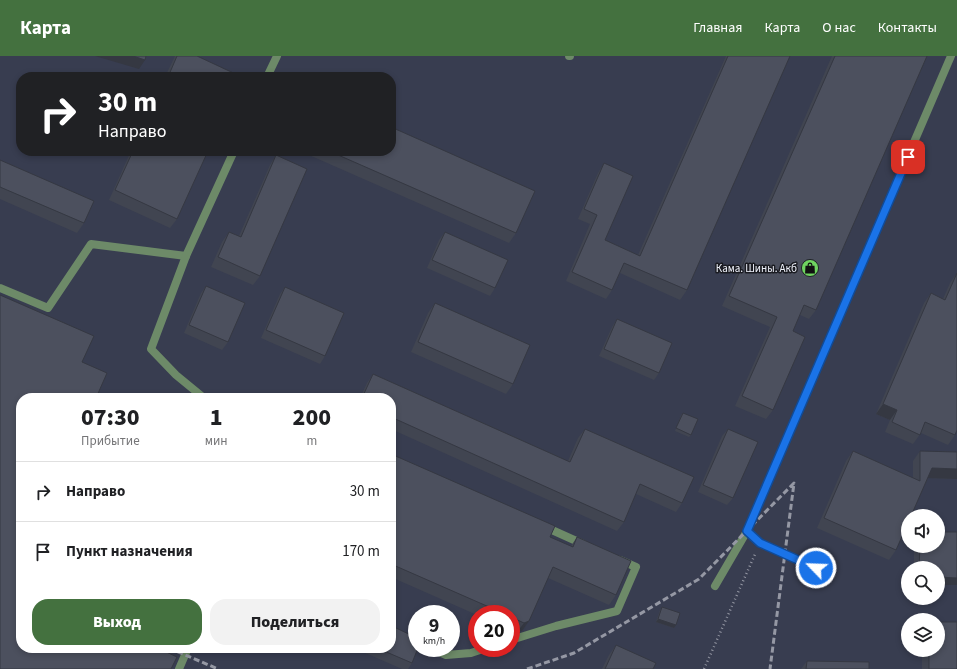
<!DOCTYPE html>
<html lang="ru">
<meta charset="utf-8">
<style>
body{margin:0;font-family:"Source Sans 3",sans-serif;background:#f2f2f2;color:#202124;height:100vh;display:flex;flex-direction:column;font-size:15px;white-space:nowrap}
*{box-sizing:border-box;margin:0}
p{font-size:13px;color:#757577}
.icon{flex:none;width:22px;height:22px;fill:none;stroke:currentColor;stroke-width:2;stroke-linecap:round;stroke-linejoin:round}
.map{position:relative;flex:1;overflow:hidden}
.drawer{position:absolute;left:16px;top:337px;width:380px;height:260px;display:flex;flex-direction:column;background:#fff;border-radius:16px;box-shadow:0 2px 6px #0003}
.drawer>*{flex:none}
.top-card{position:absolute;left:16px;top:16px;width:380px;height:84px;border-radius:16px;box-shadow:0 2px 6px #0003;background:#202124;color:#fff;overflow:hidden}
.fabs{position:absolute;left:901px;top:453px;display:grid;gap:8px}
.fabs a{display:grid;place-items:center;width:44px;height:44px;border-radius:50%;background:#fff;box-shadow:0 2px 6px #0003;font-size:20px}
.speed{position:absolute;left:408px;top:549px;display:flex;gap:8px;font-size:20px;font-weight:700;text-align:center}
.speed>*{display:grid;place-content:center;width:52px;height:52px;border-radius:50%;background:#fff;box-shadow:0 2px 6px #0003;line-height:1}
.speed small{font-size:10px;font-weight:400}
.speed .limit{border:6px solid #d22;background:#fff;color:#111}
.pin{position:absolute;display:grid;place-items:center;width:34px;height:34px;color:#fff;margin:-17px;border-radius:8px;box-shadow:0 2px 6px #0006}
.me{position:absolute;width:44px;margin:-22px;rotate:294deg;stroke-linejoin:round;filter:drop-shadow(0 0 3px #0008)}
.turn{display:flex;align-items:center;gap:14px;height:84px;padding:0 16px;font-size:18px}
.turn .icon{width:52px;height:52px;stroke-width:2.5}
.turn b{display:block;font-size:28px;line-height:34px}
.eta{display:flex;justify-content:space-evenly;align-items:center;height:68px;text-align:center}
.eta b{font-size:24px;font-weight:800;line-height:28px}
.primary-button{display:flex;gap:8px;margin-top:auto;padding:8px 16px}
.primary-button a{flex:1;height:46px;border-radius:16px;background:#44713f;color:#fff;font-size:16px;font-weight:800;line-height:46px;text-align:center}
.primary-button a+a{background:#f2f2f2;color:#202124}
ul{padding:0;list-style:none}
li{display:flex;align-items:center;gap:12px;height:60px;padding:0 16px;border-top:1px solid #e0e0e0}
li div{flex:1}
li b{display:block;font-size:15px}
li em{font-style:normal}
header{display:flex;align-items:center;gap:24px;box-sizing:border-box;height:56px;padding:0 20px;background:#44713f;color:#fff}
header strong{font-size:19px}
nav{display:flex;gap:22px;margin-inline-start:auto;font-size:14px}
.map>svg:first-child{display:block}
.built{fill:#383d50;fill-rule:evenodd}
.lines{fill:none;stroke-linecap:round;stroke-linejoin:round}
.path{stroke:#9396a2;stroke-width:2.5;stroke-dasharray:1 3;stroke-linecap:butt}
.lane{stroke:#6d8a68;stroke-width:8}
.rail{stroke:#9598a4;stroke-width:3;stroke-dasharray:6 3;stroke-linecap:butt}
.wall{fill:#414551}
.shaded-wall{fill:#353842}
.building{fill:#4c505e;stroke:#353842}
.route-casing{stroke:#114b97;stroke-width:10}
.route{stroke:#1a73e8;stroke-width:7}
.labels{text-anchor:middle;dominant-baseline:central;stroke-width:3;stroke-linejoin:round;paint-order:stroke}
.poi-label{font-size:11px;fill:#f1f4fd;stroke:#1a1b21;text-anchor:end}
</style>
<header>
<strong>Карта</strong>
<nav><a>Главная</a><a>Карта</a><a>О нас</a><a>Контакты</a></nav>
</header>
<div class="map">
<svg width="957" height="613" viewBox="0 0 957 613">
<rect width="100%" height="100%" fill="#303341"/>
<path class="built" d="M 0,0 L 957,0 L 957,613 L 0,613 ZM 21,21 L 391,21 L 391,95 L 21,95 ZM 21,342 L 391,342 L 391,592 L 21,592 ZM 908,460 L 938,460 L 938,490 L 908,490 ZM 908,512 L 938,512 L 938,542 L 908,542 ZM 417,558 L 451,558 L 451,592 L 417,592 ZM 477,558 L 511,558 L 511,592 L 477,592 ZM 908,564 L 938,564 L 938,594 L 908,594 Z"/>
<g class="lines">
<polyline class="path" points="704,613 756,496"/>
<g class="lane">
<polyline points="569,0 570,0"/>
<polyline points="267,21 277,0"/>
<polyline points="0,232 48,252 91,188 186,200"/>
<polyline points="204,342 176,319 151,293 186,200 234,95"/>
<polyline points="543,470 583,488"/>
<polyline points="747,475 760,487 816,512"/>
<polyline points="715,530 747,475 951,0"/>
<polyline points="511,584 556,570 617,555 636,511 620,504"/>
<polyline points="430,592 446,599 471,597 486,592"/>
<polyline points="179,613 188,592"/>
</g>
<g class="rail">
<polyline points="169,592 218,613"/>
<polyline points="527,613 574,597 699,523 794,427 770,613"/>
</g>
</g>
<g class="wall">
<polygon points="175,0 197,0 242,21 165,21"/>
<polygon points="726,0 790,0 687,234 680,244 620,217 612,234 606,243 566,225 590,168 578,163 598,117 604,107 605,184 638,199"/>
<polygon points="832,0 927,0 816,254 809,263 800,259 793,275 773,354 766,363 735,350 770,271 722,250"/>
<polygon points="131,95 208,95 177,163 170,172 109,144"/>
<polygon points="300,95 391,95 516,177 509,187"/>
<polygon points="276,99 260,220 253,229 211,211 222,186 229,176 239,180 270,109"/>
<polygon points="0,104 84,167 77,177 0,143"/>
<polygon points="445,176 495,232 490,240 427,212 439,184"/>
<polygon points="957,217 955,379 948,389 921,377 913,388 885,376 890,364 876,358 924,247 931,237 943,243 950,227"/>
<polygon points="206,230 228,286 222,294 184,277 201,237"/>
<polygon points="285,231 325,300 320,308 261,282 280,238"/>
<polygon points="435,247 513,328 506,338 411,296 428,257"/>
<polygon points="617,263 659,317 654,324 599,300 612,271"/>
<polygon points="373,318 568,405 578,382 585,373 682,447 676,456 636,438 624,466 617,475 391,373 391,342 360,342 367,327"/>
<polygon points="683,357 691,379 689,381 675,375 681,359"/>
<polygon points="728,373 733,442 727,449 698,436 722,380"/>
<polygon points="853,395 913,422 913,405 920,395 957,396 957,423 928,422 896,494 889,504 817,472 846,405"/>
<polygon points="391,398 550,481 571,490 577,481 616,539 609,549 548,522 522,575 517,576 511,574 511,558 477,558 477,559 391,521"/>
<polygon points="914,490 938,490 957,529 938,529 938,512 914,512"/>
<polygon points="662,551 676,569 674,572 656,566 660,554"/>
<polygon points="616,589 653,613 602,613 609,599"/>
<polygon points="354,592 391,592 412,607 408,613 402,613"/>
<polygon points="922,594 938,594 957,613 922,613"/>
<polygon points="807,605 869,613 801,613"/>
</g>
<g class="shaded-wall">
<polygon points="95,0 133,0 145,4 139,13"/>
<polygon points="883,348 897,354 890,364 876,358"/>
<polygon points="932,412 957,413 957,423 926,422"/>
<polygon points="938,521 957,522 957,529 938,529"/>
<polygon points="658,563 676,569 674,572 656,566"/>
<polygon points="529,565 522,575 517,576 524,567"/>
</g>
<g class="building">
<polygon points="133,0 146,0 145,4"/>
<polygon points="177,0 197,0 242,21 168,21"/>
<polygon points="728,0 790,0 687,234 624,207 612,234 572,216 597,159 584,153 604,107 633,120 605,184 640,200"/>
<polygon points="835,0 927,0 816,254 804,249 793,275 805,281 773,354 742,340 777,261 729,240"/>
<polygon points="391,71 535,135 516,177 329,95 391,95"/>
<polygon points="133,95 208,95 177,163 115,134"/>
<polygon points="276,99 307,113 260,220 218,201 229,176 241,181"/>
<polygon points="0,104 94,145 84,167 0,131"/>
<polygon points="445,176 508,204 495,232 432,204"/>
<polygon points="957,217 957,374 955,379 925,366 920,379 892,366 897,354 883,348 931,237 945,244"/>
<polygon points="206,230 245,247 228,286 189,269"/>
<polygon points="285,231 344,257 325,300 266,274"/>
<polygon points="0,239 94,280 82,306 107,317 96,342 21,342 21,592 163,592 162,594 177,601 171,613 0,613"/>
<polygon points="435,247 530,289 513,328 418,286"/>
<polygon points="617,263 672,287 659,317 604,293"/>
<polygon points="373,318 570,406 585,373 694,421 682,447 640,428 624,466 391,361 391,342 362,342"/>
<polygon points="683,357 698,363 691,379 676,372"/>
<polygon points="728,373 758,386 733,442 703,429"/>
<polygon points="853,395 920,425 920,395 957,396 957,413 932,412 911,460 908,460 908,467 896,494 824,462"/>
<polygon points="391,398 555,470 550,481 573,491 577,481 631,505 616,539 553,511 529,565 524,567 511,561 511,558 505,558 391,508"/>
<polygon points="938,476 957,476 957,522 938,521 938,512 919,512 920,490 938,490"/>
<polygon points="662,551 680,557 676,569 658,563"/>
<polygon points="938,566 957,566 957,613 929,613 929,594 938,594"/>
<polygon points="391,568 394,571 417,582 417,592 418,592 412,607 377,592 391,592"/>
<polygon points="616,589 656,607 653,613 605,613"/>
<polygon points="807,605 869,606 869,613 806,613"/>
</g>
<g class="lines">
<g class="route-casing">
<polyline id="route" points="816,512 760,487 747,475 908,101"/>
</g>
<use href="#route" class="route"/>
</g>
<defs>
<g id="shop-disc" transform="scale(0.9)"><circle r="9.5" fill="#6fd360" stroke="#1a1b21"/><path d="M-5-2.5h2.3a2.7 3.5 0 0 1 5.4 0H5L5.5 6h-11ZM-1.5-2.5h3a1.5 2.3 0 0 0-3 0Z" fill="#111"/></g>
</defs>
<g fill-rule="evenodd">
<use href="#shop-disc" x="810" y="212"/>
</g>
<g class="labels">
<g class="poi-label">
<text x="797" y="212">Кама. Шины. Акб</text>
</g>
</g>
</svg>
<div class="fabs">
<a><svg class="icon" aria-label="sound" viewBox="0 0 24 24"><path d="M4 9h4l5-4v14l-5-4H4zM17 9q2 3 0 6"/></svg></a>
<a><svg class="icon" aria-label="search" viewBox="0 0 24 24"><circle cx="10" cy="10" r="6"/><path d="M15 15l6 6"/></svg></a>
<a><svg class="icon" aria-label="layers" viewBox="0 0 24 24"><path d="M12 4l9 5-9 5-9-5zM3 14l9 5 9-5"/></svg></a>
</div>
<div class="speed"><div>9<small>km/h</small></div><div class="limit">20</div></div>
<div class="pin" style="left:908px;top:101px;background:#d93025"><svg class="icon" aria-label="arrive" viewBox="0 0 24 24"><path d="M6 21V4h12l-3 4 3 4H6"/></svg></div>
<svg class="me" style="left:816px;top:512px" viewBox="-20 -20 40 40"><circle r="17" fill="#1a73e8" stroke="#fff" stroke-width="3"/><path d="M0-11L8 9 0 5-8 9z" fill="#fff"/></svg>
<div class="top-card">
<div class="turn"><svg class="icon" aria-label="right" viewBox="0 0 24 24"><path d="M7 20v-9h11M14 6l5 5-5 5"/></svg><div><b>30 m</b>Направо</div></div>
</div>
<section class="drawer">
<div class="eta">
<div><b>07:30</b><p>Прибытие</p></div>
<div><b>1</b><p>мин</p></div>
<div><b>200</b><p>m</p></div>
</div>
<ul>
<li><svg class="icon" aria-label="right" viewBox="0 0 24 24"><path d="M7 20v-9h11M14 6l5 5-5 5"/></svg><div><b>Направо</b></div><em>30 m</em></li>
<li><svg class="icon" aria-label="arrive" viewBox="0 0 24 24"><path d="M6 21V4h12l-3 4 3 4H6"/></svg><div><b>Пункт назначения</b></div><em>170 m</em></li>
</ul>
<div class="primary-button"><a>Выход</a><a>Поделиться</a></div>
</section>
</div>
